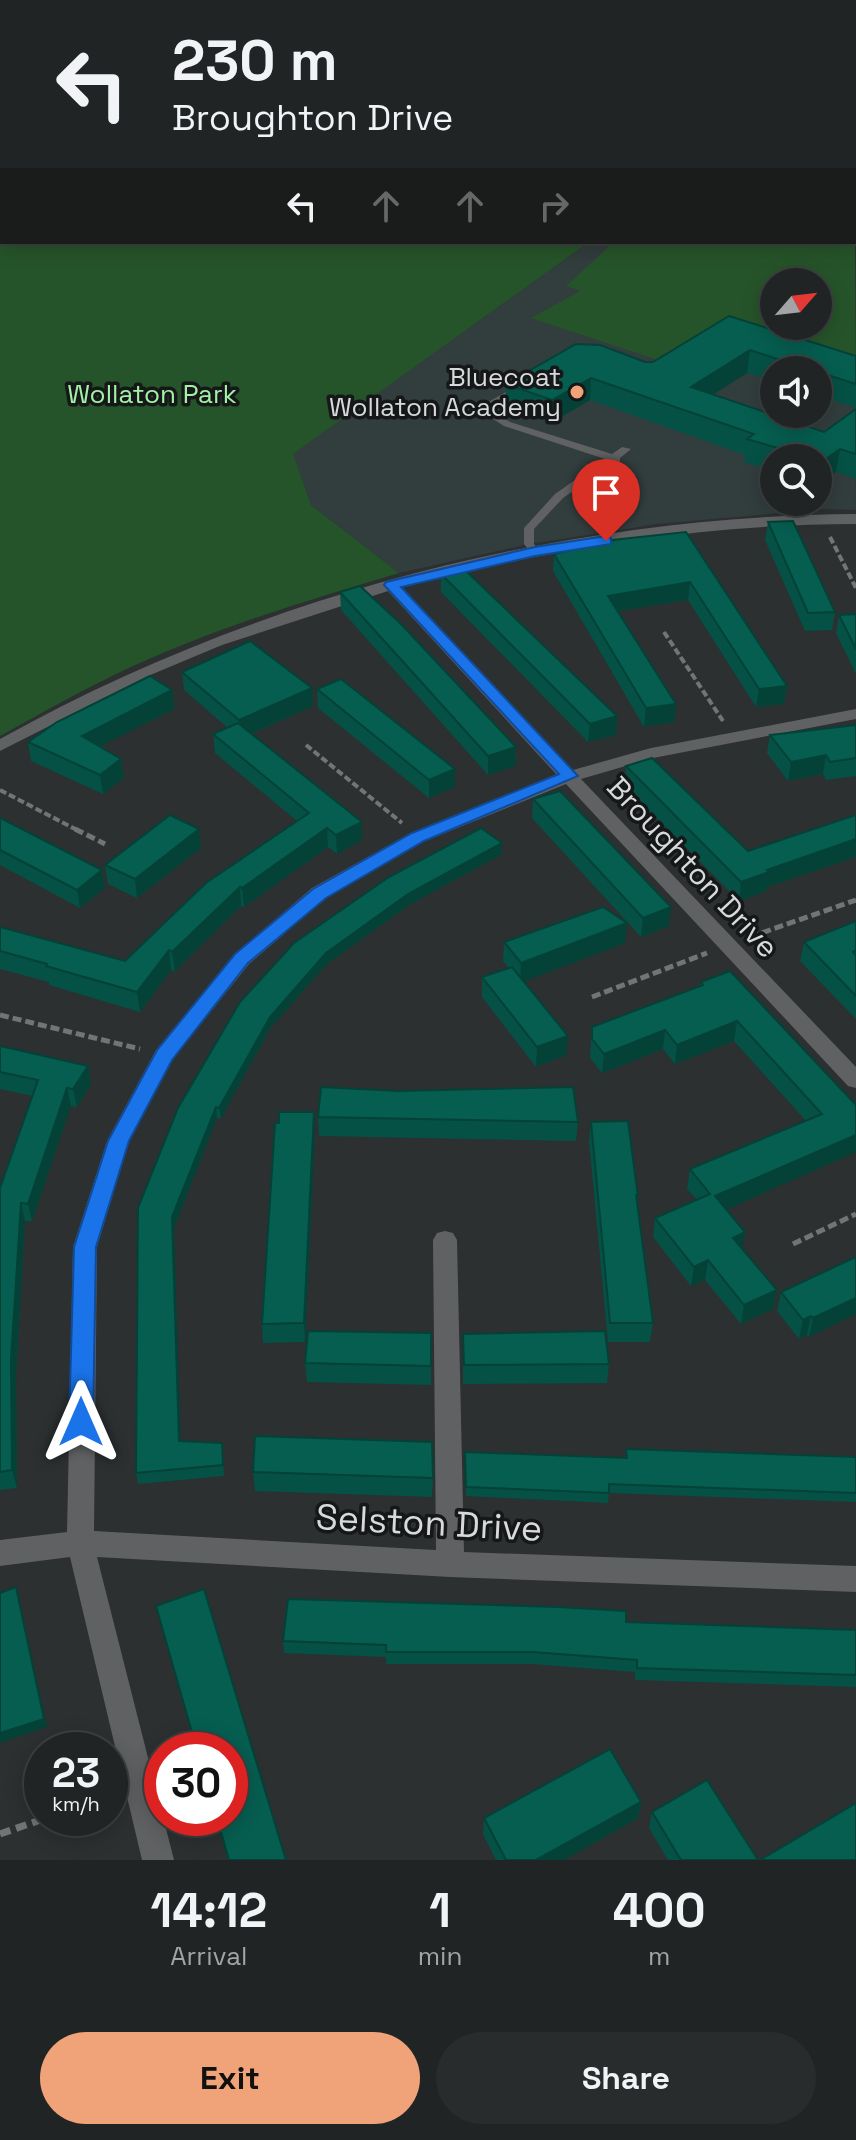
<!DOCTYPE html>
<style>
body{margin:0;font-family:"Space Grotesk",sans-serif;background:#292c2c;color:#f1f3f6;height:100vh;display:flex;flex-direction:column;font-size:30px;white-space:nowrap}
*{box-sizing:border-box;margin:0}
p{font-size:26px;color:#a2a4a6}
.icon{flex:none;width:44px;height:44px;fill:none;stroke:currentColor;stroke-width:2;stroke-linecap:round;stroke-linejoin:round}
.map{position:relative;height:1860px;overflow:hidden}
.panel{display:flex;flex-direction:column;background:#212424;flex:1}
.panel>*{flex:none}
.hud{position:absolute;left:0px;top:0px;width:856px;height:244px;box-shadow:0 4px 20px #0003,0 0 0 2px #3e4141;background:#212424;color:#f1f3f6;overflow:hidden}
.needle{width:52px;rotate:62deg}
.fabs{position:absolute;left:760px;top:268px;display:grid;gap:16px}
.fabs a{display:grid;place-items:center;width:72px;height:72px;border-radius:50%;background:#212424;box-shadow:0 4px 20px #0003,0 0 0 2px #3e4141;font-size:40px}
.speed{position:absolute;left:24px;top:1732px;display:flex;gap:16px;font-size:40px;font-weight:700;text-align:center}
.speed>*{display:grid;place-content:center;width:104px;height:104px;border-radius:50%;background:#212424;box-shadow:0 4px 20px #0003,0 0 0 2px #3e4141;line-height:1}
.speed small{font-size:20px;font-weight:400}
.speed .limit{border:12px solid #d22;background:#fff;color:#111}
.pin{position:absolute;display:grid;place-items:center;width:68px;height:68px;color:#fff;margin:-82px -34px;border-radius:50% 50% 50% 0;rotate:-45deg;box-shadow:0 0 8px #0007}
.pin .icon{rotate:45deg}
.me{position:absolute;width:88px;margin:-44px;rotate:0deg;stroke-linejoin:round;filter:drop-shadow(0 0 6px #0008)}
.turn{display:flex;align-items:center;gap:28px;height:168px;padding:0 40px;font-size:36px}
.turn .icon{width:104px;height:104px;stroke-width:2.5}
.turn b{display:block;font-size:56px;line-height:68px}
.lanes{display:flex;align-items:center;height:76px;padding:0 40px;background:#0003;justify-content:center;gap:40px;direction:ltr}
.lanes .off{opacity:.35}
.eta{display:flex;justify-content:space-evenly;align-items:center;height:136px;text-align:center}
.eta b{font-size:48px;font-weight:700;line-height:56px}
.primary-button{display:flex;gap:16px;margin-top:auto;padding:16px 40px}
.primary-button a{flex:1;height:92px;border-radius:48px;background:#f0a378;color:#111;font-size:32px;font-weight:700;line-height:92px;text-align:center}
.primary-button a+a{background:#292c2c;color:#f1f3f6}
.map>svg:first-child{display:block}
.built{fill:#323d3e;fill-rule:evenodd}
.green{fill:#26542a;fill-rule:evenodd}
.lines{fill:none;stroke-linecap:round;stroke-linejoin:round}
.path-far3{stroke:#717575;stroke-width:2;stroke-dasharray:4 2;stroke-linecap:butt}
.path-far2{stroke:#717575;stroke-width:4;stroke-dasharray:7 3;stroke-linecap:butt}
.path-far1{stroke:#717575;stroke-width:5;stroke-dasharray:9 4;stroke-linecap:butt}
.path{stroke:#717575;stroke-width:7;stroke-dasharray:11 6;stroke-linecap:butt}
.lane{fill:#606162;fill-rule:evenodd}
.street{fill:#606162;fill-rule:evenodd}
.wall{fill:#055145}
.shaded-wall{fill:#044238}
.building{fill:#065e50;stroke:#044238;stroke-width:2}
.route{fill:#1a73e8;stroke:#114b97;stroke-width:2}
.poi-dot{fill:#f0a378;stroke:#161718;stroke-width:3}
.labels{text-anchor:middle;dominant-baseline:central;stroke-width:7;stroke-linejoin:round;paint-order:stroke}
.far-poi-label{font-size:26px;fill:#d7dada;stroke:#161718;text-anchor:end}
.far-park-label{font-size:26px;fill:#a2f1a6;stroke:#161718}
.street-label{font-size:30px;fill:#d7dada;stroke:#161718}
.near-street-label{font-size:36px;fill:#d7dada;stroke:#161718}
</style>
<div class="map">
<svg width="856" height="1860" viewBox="0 0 856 1860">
<rect width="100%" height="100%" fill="#2c3030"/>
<path class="built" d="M 854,224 L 856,510 L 824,509 L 657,524 L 529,544 L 399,573 L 311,505 L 292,454 L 589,242 L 854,242 ZM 774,282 L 818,282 L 818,326 L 774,326 ZM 774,370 L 818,370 L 818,414 L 774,414 ZM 774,458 L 818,458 L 818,502 L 774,502 Z"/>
<g class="green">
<path d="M 0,0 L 665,2 L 2,2 L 2,242 L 589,242 L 293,454 L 311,505 L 399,573 C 302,602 205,631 114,675 C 75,694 38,715 0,736 Z"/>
<path d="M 854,113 L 856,378 L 713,333 L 664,362 L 531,318 L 580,291 L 566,286 L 614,242 L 854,242 ZM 774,282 L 818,282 L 818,326 L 774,326 Z"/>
</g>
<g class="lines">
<g class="path-far3">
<polyline points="578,0 584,2"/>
<polyline points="651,0 654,2"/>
</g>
<g class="path-far2">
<polyline points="830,537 856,588"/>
<polyline points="664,632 723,721"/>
<polyline points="306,745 402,823"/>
<polyline points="0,790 79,831"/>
</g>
<g class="path-far1">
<polyline points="75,829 105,844"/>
<polyline points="750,937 856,900"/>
<polyline points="592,997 707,953"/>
<polyline points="0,1015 140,1049"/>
<polyline points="793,1244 856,1214"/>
</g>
<polyline class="path" points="0,1834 46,1818"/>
<polygon class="lane" points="520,384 525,387 523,389 497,404 495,412 510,422 612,454 622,447 631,449 620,458 620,461 615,462 563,498 534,529 534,544 540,551 535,554 531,553 524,544 524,528 555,494 605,459 504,426 487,415 485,413 490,401"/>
<g class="street">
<polygon points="750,0 761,0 762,2 751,2"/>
<polygon points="854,49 856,50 856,56 854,55"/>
<path d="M 856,514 L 856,524 C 703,524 550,549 402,587 L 573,770 L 651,748 L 856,709 L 856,719 L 653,758 L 581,779 L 856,1067 L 856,1088 L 848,1086 L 566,784 L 425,841 L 326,898 L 249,964 L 172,1060 L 129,1141 L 97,1247 L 94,1531 L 436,1550 L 433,1240 L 437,1233 L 445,1231 L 453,1233 L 457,1240 L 464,1552 L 856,1566 L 856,1592 L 450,1577 L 97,1557 L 174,1860 L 142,1860 L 70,1557 L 0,1566 L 0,1540 L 67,1532 L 73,1247 L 107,1141 L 156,1050 L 235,954 L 312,888 L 411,833 L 557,775 L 388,591 L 222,645 L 148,676 L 0,751 L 0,739 C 256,596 562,516 856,514 Z"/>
</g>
</g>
<g class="wall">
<polygon points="729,316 856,356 856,408 818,396 818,370 774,370 774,381 747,373 713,394 824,432 856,409 856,479 836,472 819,485 818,484 818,458 774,458 774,471 744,462 745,455 590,400 551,423 505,406 506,384 645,362 653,362"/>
<polygon points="768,522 835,612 832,630 805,631 765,540"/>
<polygon points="686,532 787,686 784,704 756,707 688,600 618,611 676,704 674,722 644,727 553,571 554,554"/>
<polygon points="441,574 617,716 616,735 588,742 441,592"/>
<polygon points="340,592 516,747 515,766 488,775 341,610"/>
<polygon points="856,614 856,674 836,633 839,615"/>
<polygon points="182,672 312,688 313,706 251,734 362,840 337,854 328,847 244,907 241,906 175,971 171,970 140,1012 49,985 49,982 0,969 0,927 125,961 297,821 215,753 213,734 228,728 184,690"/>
<polygon points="317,689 455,769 455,787 429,798 318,708"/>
<polygon points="172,690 174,709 100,746 121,759 124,778 103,794 31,761 28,742"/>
<polygon points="856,725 856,776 826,780 823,774 788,781 767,753 770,735"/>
<polygon points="626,766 748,851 856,815 856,857 767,887 766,891 739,901 624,785"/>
<polygon points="533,799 669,926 641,937 532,818"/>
<polygon points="0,818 102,870 105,888 80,908 0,865"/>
<polygon points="502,843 502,854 409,905 327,964 271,1027 221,1118 217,1118 174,1228 180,1441 223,1453 224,1476 138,1484 136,1473 138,1208 240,1002"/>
<polygon points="201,848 137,898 108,884 105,865"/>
<polygon points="856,921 856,1019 800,961 804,942"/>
<polygon points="504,942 625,943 524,981 566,1055 536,1067 482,997 482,977 509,968 503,961"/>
<polygon points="701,982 856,1105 726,1209 742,1249 777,1290 773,1309 741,1324 705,1280 691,1286 653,1237 655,1218 697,1200 687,1189 690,1169 806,1121 734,1041 675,1064 663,1049 602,1073 590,1058 592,1027 700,986"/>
<polygon points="0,1046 88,1066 91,1084 77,1107 71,1106 32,1221 25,1221 16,1376 17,1488 0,1490 0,1188 33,1096 0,1089"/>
<polygon points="318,1117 578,1122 576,1141 319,1136"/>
<polygon points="591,1122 638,1197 637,1206 653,1323 650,1342 608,1342 589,1141"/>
<polygon points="315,1131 305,1342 263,1343 262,1324"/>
<polygon points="856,1257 809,1337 807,1335 799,1339 777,1311 781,1292"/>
<polygon points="431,1333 431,1385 307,1382 305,1363"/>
<polygon points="463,1334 609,1364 607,1383 463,1384"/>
<polygon points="626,1449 856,1457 856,1502 609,1493 608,1503 466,1496 465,1452 625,1458"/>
<polygon points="253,1472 433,1478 432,1497 255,1491"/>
<polygon points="204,1589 286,1860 228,1860 216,1818 230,1818 230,1750 196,1750 156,1606"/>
<polygon points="626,1622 856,1630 856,1687 635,1680 635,1672 532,1664 386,1664 386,1657 284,1653 283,1641"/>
<polygon points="641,1802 638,1818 564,1860 496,1860 483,1834 484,1818"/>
<polygon points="652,1812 758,1860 668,1860 649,1828"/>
</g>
<g class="shaded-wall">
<polygon points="750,350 747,373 689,410 691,387"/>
<polygon points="591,378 590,400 551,423 552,400"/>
<polygon points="840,449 836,472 819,485 823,461"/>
<polygon points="690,582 688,600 606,613 608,596"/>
<polygon points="787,686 784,704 756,707 759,689"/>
<polygon points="312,688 313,706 241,738 239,720"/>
<polygon points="172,690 174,709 85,754 82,736"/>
<polygon points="676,704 674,722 644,727 646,708"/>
<polygon points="617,716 616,735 588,742 590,724"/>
<polygon points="516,747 515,766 488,775 488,756"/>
<polygon points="826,755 823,774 788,781 791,762"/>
<polygon points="121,759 124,778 103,794 100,775"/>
<polygon points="455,769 455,787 429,798 429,780"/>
<polygon points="362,822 362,840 337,854 336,835"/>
<polygon points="327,828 328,847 244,907 242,888"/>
<polygon points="199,829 201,848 137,898 135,879"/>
<polygon points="856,839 856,857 767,887 766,891 739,901 741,882 767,870"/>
<polygon points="502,843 502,854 409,905 327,964 271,1027 221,1118 219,1108 270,1017 326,953 408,894"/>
<polygon points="102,870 105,888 80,908 77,890"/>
<polygon points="240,887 241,906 175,971 172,952"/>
<polygon points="671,907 669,926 641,937 643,918"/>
<polygon points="627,923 625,943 520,983 521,963"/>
<polygon points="169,950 171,970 140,1012 137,992"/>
<polygon points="737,1021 734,1041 675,1064 677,1045"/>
<polygon points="665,1030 663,1049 602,1073 604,1054"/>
<polygon points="568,1036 566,1055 536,1067 537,1047"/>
<polygon points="88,1066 91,1084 77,1107 73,1089"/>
<polygon points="67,1088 71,1106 32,1221 28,1204"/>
<polygon points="216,1107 217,1118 174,1228 181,1451 179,1441 172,1217"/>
<polygon points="314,1112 315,1131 305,1342 304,1323"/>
<polygon points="856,1135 856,1152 712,1216 715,1196"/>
<polygon points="21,1203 25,1221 16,1376 17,1488 12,1470 11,1359"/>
<polygon points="745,1232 742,1252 733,1238"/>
<polygon points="708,1260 705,1280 691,1286 694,1267"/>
<polygon points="777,1290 773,1309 741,1324 744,1305"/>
<polygon points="856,1298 856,1314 809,1337 813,1318"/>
<polygon points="811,1316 807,1335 799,1339 803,1320"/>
<polygon points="16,1587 47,1727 0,1743 0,1733"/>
<polygon points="641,1802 638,1818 564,1860 536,1860"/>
</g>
<g class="building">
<polygon points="729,316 856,356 856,384 818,372 818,370 811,370 750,350 691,387 824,432 856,409 856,454 840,449 823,461 818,460 818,458 812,458 747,439 754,434 591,378 552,400 506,384 576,344 600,345 645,362 653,362"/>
<polygon points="793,521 835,612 808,613 768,522"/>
<polygon points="686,532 787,686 759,689 690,582 608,596 676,704 646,708 554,554 612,540"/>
<polygon points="464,569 617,716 590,724 441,574"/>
<polygon points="360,586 401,624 516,747 488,756 340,592"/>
<polygon points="856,614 856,649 839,615"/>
<polygon points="250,641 312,688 239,720 182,672"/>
<polygon points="150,676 172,690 82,736 121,759 100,775 28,742 57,722"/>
<polygon points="341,679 455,769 429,780 317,689"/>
<polygon points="238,723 362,822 336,835 327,828 242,888 240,887 172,952 169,950 137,992 46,966 47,964 0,951 0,927 125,961 206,883 309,813 213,734"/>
<polygon points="856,725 856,758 830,762 826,755 791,762 770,735"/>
<polygon points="652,758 748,851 856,815 856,839 767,870 769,872 741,882 626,766"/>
<polygon points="560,791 671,907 643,918 533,799"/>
<polygon points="170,815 199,829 135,879 105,865"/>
<polygon points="0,818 102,870 77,890 0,850"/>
<polygon points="481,828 502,843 408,894 326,953 270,1017 219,1108 216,1107 172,1217 179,1441 222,1443 223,1465 136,1473 138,1208 178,1108 240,1002 294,943 389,877"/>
<polygon points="603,907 627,923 521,963 504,942"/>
<polygon points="856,921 856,950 853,952 856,955 856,996 804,942"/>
<polygon points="512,967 568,1036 537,1047 482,977"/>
<polygon points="730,971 856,1105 856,1135 715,1196 745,1232 733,1238 777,1290 744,1305 708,1260 694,1267 655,1218 710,1194 690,1169 822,1114 737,1021 677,1045 665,1030 604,1054 592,1039 592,1027 703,985 701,982"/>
<polygon points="0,1046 88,1066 73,1089 67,1088 28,1204 21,1203 11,1359 12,1470 0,1472 0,1188 38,1080 0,1072"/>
<polygon points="321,1087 398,1091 573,1087 578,1122 318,1117"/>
<polygon points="279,1112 314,1112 304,1323 262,1324 275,1123 279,1123"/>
<polygon points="628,1121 638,1197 636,1194 653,1323 610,1323 591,1122"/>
<polygon points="856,1257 856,1298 813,1318 811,1316 803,1320 781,1292"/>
<polygon points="308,1331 431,1333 431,1366 305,1363"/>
<polygon points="605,1331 609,1364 464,1365 463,1334"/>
<polygon points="255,1436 432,1442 433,1478 253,1472"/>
<polygon points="626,1449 856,1457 856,1493 609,1484 609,1493 466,1487 465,1452 627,1458"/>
<polygon points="16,1587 44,1719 0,1733 0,1593"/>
<polygon points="204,1589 286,1860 229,1860 217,1818 230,1818 230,1750 197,1750 156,1606"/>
<polygon points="288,1599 558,1607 626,1611 626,1622 856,1630 856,1675 637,1668 637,1660 533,1652 386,1652 386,1645 283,1641"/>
<polygon points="610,1749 641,1802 536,1860 506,1860 484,1818"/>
<polygon points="707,1780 758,1860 681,1860 652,1812"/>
<polygon points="856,1803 856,1860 760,1860"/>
</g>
<polygon class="route" points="606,536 611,538 611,544 535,556 401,587 578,776 424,841 326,898 248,963 172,1060 129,1141 96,1247 93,1422 89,1430 81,1433 72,1430 69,1422 74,1247 108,1141 157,1050 235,954 313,889 412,833 559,774 384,585 386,582 535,547"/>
<circle class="poi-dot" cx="577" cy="392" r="8"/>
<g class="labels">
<g class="far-poi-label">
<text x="561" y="377">Bluecoat<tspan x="561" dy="30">Wollaton Academy</tspan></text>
</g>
<g class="far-park-label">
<text x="152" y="394">Wollaton Park</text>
</g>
<g class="street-label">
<text transform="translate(693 867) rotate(47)">Broughton Drive</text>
</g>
<g class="near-street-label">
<text transform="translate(429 1523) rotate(3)">Selston Drive</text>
</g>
</g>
</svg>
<div class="fabs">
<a><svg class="needle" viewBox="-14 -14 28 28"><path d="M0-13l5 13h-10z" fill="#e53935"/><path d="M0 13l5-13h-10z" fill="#a2a4a6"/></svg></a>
<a><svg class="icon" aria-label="sound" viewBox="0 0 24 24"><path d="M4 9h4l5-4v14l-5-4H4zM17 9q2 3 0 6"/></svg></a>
<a><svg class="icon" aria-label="search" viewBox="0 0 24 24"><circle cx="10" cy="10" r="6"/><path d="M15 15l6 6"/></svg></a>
</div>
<div class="speed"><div>23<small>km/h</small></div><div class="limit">30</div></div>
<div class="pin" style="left:606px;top:541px;background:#d93025"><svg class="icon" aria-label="arrive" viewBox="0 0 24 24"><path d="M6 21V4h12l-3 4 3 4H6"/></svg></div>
<svg class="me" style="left:81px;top:1422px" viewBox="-20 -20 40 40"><path d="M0-17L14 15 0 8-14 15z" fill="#1a73e8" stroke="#fff" stroke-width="4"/></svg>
<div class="hud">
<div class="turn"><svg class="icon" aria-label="left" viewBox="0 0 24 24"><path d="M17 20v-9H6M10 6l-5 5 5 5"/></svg><div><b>230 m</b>Broughton Drive</div></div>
<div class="lanes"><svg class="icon" aria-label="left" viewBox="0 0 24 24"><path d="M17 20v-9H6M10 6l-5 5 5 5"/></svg><svg class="icon off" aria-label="ahead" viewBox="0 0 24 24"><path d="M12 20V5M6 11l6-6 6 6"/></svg><svg class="icon off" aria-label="ahead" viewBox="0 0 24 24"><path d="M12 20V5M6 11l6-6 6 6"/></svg><svg class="icon off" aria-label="right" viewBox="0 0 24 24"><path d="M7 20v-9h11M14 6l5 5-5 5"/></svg></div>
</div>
</div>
<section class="panel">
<div class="eta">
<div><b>14:12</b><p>Arrival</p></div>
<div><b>1</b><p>min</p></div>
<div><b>400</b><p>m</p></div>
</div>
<div class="primary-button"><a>Exit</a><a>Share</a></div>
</section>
